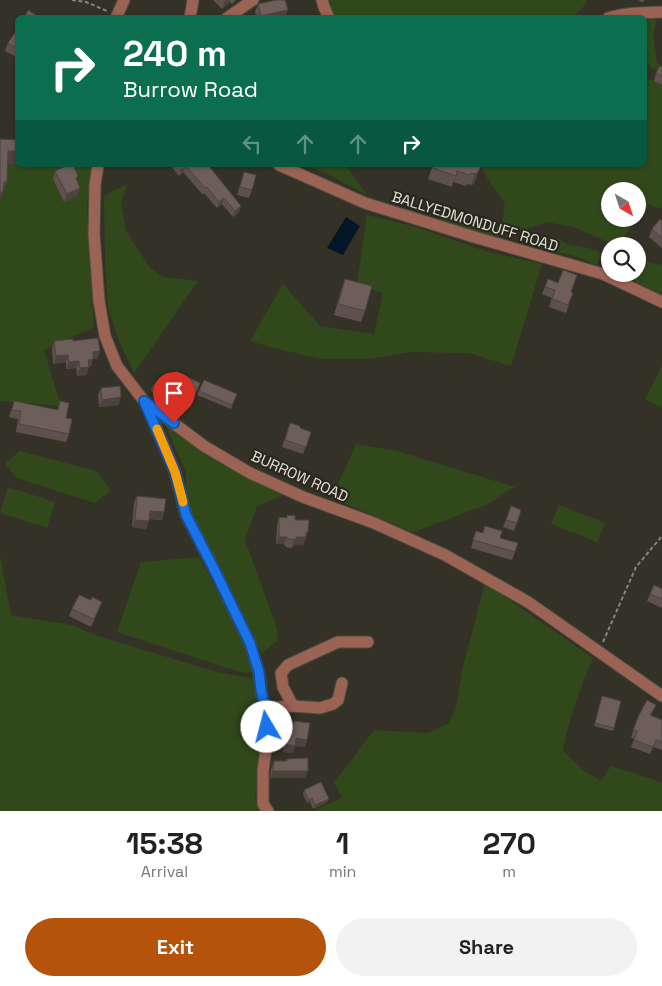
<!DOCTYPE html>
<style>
body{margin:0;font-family:"Space Grotesk",sans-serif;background:#f2f2f2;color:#222;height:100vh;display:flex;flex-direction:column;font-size:19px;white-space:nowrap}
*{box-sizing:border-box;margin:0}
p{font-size:16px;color:#767676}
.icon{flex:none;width:28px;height:28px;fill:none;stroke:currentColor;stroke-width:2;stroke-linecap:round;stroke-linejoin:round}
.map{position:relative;height:811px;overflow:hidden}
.drawer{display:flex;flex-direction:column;background:#fff;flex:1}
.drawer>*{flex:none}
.banner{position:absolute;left:15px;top:15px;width:632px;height:152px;border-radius:8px;box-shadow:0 1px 4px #0004;background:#0b6e4f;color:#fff;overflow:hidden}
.needle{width:32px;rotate:141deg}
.controls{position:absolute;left:601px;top:182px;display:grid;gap:10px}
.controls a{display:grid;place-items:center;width:45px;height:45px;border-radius:50%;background:#fff;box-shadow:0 1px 4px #0004;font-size:25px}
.pin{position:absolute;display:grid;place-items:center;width:42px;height:42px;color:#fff;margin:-51px -21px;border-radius:50% 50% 50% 0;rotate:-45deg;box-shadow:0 0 5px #0007}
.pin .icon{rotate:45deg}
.me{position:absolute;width:55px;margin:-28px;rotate:352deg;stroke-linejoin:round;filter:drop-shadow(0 0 4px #0008)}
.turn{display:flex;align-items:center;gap:18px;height:105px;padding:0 25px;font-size:22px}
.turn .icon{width:65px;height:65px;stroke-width:2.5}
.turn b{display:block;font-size:35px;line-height:42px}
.lanes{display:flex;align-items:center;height:48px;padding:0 25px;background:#0003;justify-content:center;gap:25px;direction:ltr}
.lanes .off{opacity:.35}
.eta{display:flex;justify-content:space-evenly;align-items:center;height:85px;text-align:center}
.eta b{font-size:30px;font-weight:600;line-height:35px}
.action{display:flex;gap:10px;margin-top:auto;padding:10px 25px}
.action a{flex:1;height:58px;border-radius:30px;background:#b45309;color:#fff;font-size:20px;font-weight:600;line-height:58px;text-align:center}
.action a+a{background:#f2f2f2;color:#222}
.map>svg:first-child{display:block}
.green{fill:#31481b;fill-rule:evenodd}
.water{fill:#031728}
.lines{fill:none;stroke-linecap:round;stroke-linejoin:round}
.minor-casing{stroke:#504e43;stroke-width:13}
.path{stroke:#86847b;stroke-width:2;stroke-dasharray:4 2.5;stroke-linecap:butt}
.minor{stroke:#9b6354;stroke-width:11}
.wall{fill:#5e514d}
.shaded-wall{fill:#4c423f}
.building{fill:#6d5e5a;stroke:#4c423f}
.route-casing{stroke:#114b97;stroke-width:12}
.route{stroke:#1a73e8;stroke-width:9}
.slow{stroke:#f59e0b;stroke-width:9}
.labels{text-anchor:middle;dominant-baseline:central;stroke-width:4.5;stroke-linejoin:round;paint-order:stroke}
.street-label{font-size:15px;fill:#e3e1da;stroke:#2a281d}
</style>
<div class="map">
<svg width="662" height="811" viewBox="0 0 662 811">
<rect width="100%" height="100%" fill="#343226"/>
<g class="green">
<polygon points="326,0 587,0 585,5 572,18 332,17"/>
<polygon points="646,17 657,18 653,35 657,62 662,68 660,73 647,64 645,65"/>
<path d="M 651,79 L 662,85 L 662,208 L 654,207 L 650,203 L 638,220 L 620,241 L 608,242 L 574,227 L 547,222 L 501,237 L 468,230 L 439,220 L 471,211 L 485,226 L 502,223 L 505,204 L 486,176 L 481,165 L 645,165 L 645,83 ZM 610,191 L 638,191 L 638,219 L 610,219 Z"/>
<polygon points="0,150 17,152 18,165 93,165 87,205 94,327 44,350 61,406 0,401"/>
<polygon points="305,165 345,165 367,195 328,174"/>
<polygon points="127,184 121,204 126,231 150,268 163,277 198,281 134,373 119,341 108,307 105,261 104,196"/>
<polygon points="367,215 416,227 485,251 542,264 511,366 469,353 411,352 369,359 322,359 274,348 250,341 283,284 320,326 374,334 383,293 357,284"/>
<polygon points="550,238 560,239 566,244 588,248 598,251 600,255 597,265 577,257 532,245 537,239"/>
<path d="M 645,261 L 659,265 L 662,264 L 662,294 L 635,282 C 636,273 639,267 645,261 Z"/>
<polygon points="662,366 662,408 645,399"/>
<polygon points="165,424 288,493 257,506 245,540 277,628 278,642 275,642 262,654 190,512 186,490 186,473"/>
<polygon points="356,444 397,451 515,487 486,505 413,532 332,498"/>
<polygon points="20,451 96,471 111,490 95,503 17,478 5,464"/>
<polygon points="8,487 55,502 47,528 0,513"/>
<polygon points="559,505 605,523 597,542 551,524"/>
<polygon points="0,555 11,615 72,625 95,635 213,671 254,679 262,738 255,800 261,811 0,811"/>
<polygon points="199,557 244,641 255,671 246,673 230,669 117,632 141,562"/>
<path d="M 485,583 L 593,658 C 580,688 569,718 563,751 L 582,769 L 601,781 L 611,766 L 649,778 L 662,783 L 662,811 L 312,811 L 342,798 L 334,783 L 374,730 L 428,733 L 448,724 L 455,711 L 463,667 Z"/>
</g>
<polygon class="water" points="346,217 360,226 343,255 327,248"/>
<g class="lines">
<g class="minor-casing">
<g id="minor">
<polyline points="322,0 324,7 329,18"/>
<polyline points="116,18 124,0"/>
<polyline points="190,18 193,0"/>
<polyline points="227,18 253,0"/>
<path d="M 608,18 C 627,12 643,13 662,12"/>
<polyline points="98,165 95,185 94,234 99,301 105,336 117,366 144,401 204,446 250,473 303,497 374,523 445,555 528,602 662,696"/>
<polyline points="279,165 365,203 474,237 603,274 662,302"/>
<polyline points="145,402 175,472 186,515 213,567 250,643 259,673 261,690 265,708 267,727 266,748 263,771 263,804 268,811"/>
<polyline points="293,706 283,687 281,673 288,665 338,642 368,642"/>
<polyline points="265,708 293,706 320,708 333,704 338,700 342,683"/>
</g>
</g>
<g class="path">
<polyline points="72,0 86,2 107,11"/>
<polyline points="603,642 636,567 662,536"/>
</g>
<use href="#minor" class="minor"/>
</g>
<g class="wall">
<polygon points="213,0 236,0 232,4 230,2 222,9"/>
<polygon points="638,0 645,0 642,3"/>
<polygon points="258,4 285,17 257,18 255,12"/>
<polygon points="18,28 18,58 5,51 8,43"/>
<polygon points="662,67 662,85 654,81 656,73"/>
<polygon points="171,165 208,165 241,206 239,212 233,217 222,204 217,208 204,193 203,195 183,172 179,176 171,166"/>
<polygon points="433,165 480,165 474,184 471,185 467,184 466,186 453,182 452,187 428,179"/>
<polygon points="55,171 77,180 78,195 64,202 53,179"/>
<polygon points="244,172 252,190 249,198 237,195"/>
<polygon points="662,221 662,248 649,237 652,229"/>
<polygon points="345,279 365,311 361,322 334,315 341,290"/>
<polygon points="548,279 573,293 566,313 549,307 552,298 542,294"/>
<polygon points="54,341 73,341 100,351 97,359 93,359 91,366 89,367 86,375 77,376 76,368 66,369 66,362 53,364 52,349"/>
<polygon points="204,380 237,394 231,409 197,395"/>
<polygon points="170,383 200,383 192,402 167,391"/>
<polygon points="152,387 162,390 157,396 151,391"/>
<polygon points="101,388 119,405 99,407 98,395"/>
<polygon points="14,401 57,410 60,401 66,418 69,434 66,442 16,432 18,419 9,417"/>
<polygon points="290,423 300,428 311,432 303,454 282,447"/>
<polygon points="137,496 164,512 162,520 149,519 146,529 132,527 134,503"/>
<polygon points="511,506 521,510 514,531 503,527"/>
<polygon points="287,515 295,520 308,532 303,545 295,545 291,548 286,547 284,544 276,544 277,525 279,517 287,518"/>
<polygon points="485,526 500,538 515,552 512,560 471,548 476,531 483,533"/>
<polygon points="662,589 662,608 647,601 650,594"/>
<polygon points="91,600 99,609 91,627 69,616 72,609"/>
<polygon points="601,699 614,728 613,731 594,726"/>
<polygon points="656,705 651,715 662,720 662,750 653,747 650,754 631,747 634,739 631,737 639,715"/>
<polygon points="294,721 307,740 305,747 295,746 293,753 283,752 286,731 289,723 293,724"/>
<polygon points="287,759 305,778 270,778 271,769 274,761 286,761"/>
<polygon points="304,790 329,799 327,802 313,809 310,802 307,803 303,794"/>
</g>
<g class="shaded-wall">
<polygon points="226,0 230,0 230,2 222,9 224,2"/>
<polygon points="288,10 285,17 260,18 261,16"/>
<polygon points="8,151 18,151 18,165 3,164"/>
<polygon points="186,166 183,172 179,176 181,170"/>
<polygon points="478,172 474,184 471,185 475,174"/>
<polygon points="4,182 7,182 0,201 0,192"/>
<polygon points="80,188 78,195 64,202 67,194"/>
<polygon points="224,198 222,204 217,208 219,202"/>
<polygon points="241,206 239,212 233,217 235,211"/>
<polygon points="100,351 97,359 93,359 91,366 85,367 88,360 93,352"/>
<polygon points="68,355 66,362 53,364 56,356"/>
<polygon points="79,361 76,368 66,369 69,362"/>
<polygon points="89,367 86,375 77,376 80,368"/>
<polygon points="121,397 119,405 99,407 102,400"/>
<polygon points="150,511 164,512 162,520 147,518"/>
<polygon points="135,520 149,521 146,529 132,527"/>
<polygon points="306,532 308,532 303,545 295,545 291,548 294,540 297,537"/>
<polygon points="279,537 287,537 284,544 276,544"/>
<polygon points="296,738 307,740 305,747 295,746 293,753 283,752 286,744"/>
<polygon points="273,771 308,771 305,778 270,778"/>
<polygon points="312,798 310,802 307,803 308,800"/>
<polygon points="329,799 327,802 313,809 315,805"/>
</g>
<g class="building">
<polygon points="276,0 285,0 288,10 261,16 258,4"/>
<polygon points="28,10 40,18 24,18"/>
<polygon points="18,28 18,49 8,43"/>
<polygon points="660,66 662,67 662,76 656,73"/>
<polygon points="0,139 18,140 18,151 8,151 7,182 4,182 3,192 0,192"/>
<polygon points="68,165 73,165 78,176 76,178 80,188 67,194 55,171"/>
<polygon points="177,165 208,165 241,206 235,211 224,198 219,202 207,187 205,188 186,166 181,170"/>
<polygon points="433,165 480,165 481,166 478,172 475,174 471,173 470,175 457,171 456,176 433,168"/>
<polygon points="244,172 256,175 252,190 240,187"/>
<polygon points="660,219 662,221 662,238 652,229"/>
<polygon points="563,270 577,275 571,292 573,293 568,305 552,299 555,290 545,287 548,279 558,283"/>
<polygon points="345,279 372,286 365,311 338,304"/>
<polygon points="98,338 100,351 93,352 93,359 88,360 89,367 80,368 79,361 69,362 68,355 56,356 54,341 73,339 73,341"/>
<polygon points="176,371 200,383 195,395 170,383"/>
<polygon points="204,380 237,394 232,405 199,391"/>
<polygon points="157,381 163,386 159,392 152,387"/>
<polygon points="120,386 121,397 102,400 101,388"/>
<polygon points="14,401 58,410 60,401 69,403 66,418 72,419 69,434 19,424 21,411 12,410"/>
<polygon points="290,423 300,426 300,428 311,432 306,447 285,440"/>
<polygon points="137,496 166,499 164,512 150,511 149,521 135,520"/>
<polygon points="511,506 521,510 517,523 506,520"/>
<polygon points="287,515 295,516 295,520 309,520 308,532 306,532 306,537 297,537 294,540 289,539 287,537 279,537 279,517 287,518"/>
<polygon points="485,526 502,531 500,538 518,543 515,552 473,540 476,531 483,533"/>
<polygon points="654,585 662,589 662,599 650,594"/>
<polygon points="79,595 91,600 92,597 102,602 94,619 72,609"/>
<polygon points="602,696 621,701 614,728 595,723"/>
<polygon points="647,700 656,705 650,715 662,720 662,742 656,740 653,747 634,740 637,731 633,730 639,715"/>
<polygon points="294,721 310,723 307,740 296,738 295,746 286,744 289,723 294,724"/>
<polygon points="308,758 308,771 273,771 274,761 287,761 287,759"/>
<polygon points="321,782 329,799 315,805 312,798 308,800 304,790"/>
</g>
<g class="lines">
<g class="route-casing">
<polyline id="route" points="174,423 144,401 175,472 186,515 213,567 250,643 259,672 261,690 265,708 267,727"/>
</g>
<use href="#route" class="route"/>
<polyline class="slow" points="157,429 175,472 183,502"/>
</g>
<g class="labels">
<g class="street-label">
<text transform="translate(475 221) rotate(17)">BALLYEDMONDUFF ROAD</text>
<text transform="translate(300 476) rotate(24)">BURROW ROAD</text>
</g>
</g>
</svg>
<div class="controls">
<a><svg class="needle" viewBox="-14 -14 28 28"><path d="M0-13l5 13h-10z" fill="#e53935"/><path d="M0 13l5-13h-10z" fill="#767676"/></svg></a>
<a><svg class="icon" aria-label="search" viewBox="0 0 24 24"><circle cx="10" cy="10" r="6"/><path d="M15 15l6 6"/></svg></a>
</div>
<div class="pin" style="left:174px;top:423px;background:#d93025"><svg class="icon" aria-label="arrive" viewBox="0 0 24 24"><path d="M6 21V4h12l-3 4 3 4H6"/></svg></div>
<svg class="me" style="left:267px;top:727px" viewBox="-20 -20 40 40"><circle r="19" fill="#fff"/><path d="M0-13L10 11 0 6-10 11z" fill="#1a73e8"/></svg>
<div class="banner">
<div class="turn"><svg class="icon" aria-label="right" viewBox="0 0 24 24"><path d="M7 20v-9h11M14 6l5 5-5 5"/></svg><div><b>240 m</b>Burrow Road</div></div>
<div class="lanes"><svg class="icon off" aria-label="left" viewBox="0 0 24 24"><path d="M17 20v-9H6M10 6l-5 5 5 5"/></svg><svg class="icon off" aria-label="ahead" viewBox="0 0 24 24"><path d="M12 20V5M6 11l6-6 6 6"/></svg><svg class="icon off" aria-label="ahead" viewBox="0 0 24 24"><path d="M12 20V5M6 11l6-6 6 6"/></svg><svg class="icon" aria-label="right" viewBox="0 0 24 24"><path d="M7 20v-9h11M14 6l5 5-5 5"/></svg></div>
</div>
</div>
<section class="drawer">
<div class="eta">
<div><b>15:38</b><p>Arrival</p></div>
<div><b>1</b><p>min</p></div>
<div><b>270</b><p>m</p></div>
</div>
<div class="action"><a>Exit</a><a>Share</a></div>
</section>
